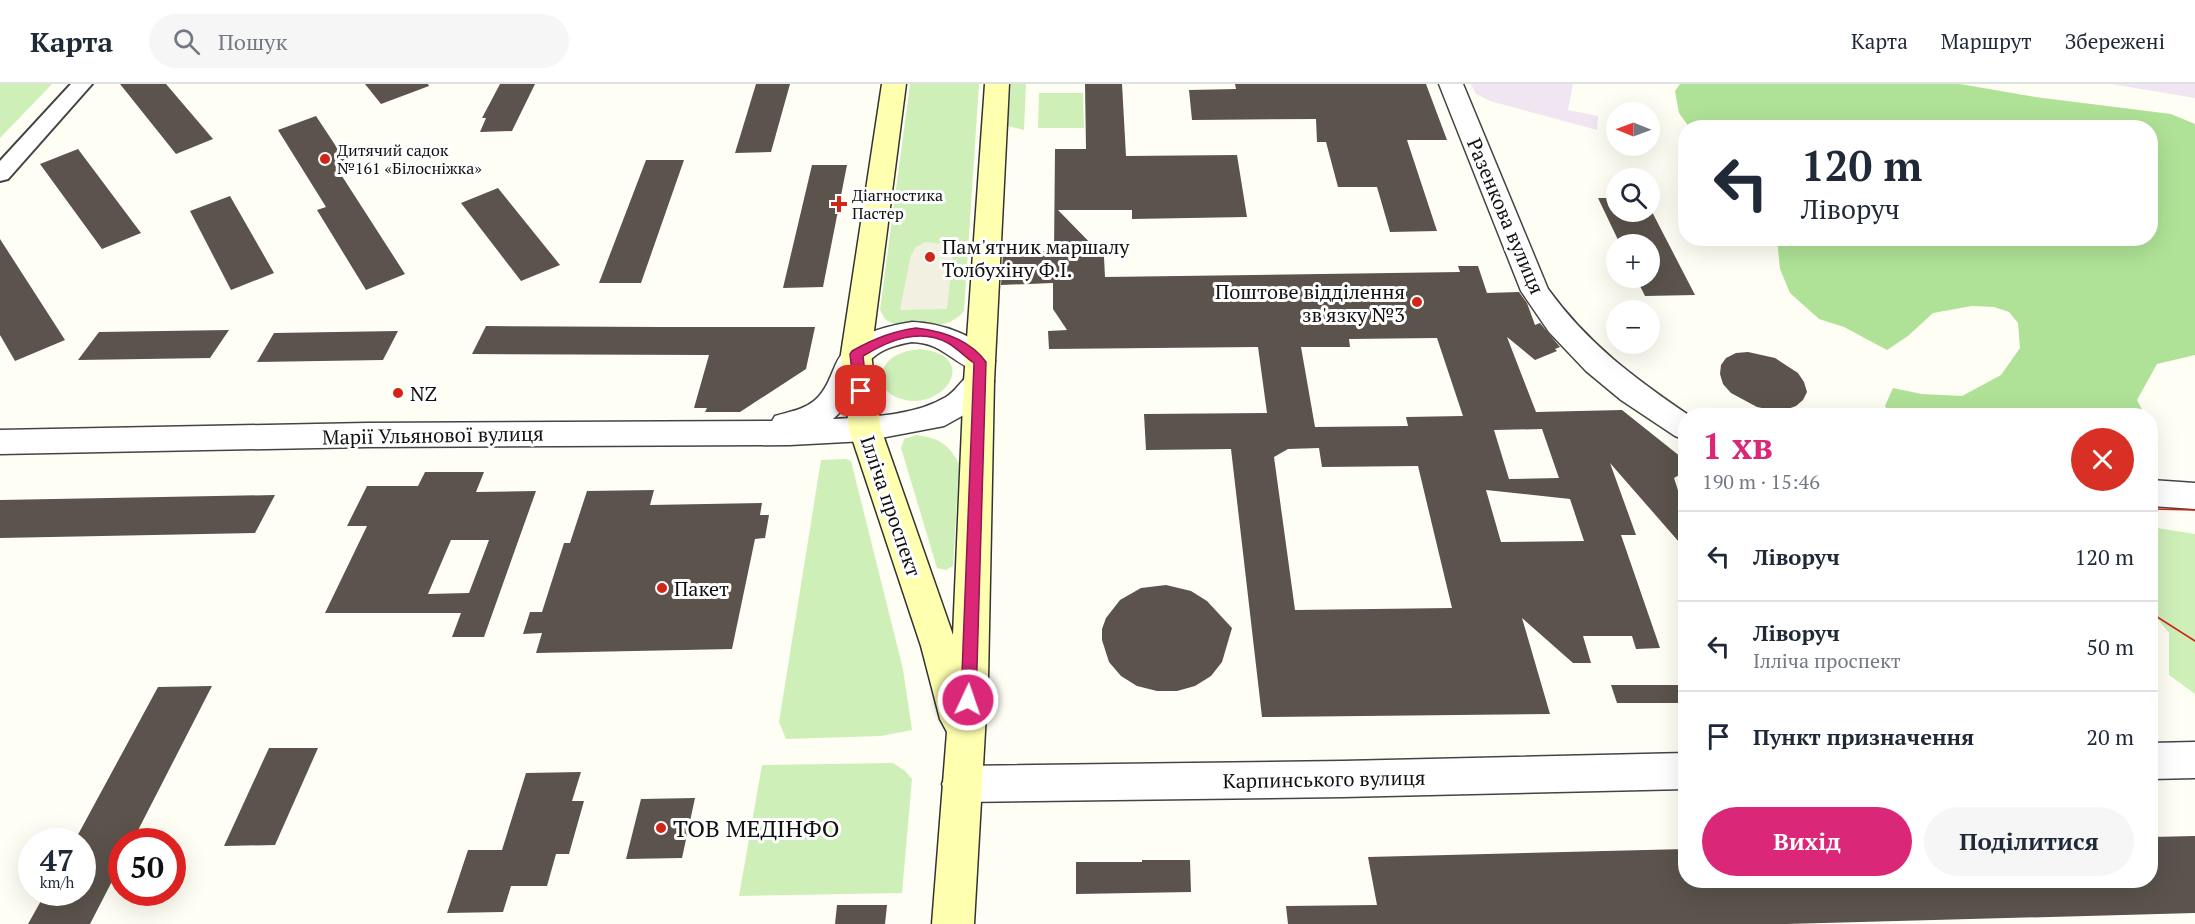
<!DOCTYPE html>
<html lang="uk">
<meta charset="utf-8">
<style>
body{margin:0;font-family:"PT Serif",serif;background:#f6f6f7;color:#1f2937;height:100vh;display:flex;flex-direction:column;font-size:22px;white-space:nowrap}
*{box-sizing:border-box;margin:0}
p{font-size:20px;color:#747a83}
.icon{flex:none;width:33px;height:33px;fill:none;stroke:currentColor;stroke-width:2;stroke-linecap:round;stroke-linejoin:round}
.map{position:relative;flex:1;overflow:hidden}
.side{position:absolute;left:1678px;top:324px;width:480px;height:480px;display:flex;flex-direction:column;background:#fff;border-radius:24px;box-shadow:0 6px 24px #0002}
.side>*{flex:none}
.hud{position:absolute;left:1678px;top:36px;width:480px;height:126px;border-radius:24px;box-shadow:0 6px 24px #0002;background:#fff;color:#1f2937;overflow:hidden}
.needle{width:39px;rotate:271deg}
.buttons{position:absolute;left:1606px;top:18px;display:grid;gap:12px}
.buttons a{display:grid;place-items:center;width:54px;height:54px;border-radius:50%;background:#fff;box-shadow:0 6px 24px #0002;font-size:30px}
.speed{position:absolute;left:18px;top:744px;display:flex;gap:12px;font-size:30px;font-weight:700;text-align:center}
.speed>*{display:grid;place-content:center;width:78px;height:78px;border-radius:50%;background:#fff;box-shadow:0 6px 24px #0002;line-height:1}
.speed small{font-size:15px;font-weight:400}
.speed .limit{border:9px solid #d22;background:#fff;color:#111}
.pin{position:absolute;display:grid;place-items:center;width:51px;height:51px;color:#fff;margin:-26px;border-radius:12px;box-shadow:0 3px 9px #0006}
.me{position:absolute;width:66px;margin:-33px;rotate:3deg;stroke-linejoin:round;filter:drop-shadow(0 0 4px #0008)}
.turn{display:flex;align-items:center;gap:21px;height:126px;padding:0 24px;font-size:27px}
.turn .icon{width:78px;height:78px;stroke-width:2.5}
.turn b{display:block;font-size:42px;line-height:51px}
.round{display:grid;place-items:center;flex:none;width:63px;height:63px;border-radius:32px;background:#f6f6f7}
.head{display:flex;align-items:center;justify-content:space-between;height:102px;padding:0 24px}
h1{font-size:36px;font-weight:800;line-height:45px;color:#db2777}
.action{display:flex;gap:12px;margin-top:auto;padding:12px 24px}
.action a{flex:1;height:69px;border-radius:36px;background:#db2777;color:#fff;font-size:24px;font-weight:800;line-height:69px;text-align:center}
.action a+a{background:#f6f6f7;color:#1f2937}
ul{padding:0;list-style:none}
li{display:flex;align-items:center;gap:18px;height:90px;padding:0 24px;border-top:2px solid #e0e1e3}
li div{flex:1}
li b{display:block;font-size:22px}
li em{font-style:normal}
header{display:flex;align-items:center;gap:36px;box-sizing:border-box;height:84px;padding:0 30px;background:#fff;border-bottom:2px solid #e0e1e3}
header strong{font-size:28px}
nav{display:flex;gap:33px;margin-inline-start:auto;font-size:21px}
.search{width:420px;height:54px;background:#f6f6f7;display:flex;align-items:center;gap:15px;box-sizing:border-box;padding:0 21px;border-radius:33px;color:#747a83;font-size:22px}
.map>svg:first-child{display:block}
.industrial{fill:#f0e5f0}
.green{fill:#cfefb9}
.forest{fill:#afe296}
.plaza{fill:#f2f0e0}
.building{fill:#5b534c;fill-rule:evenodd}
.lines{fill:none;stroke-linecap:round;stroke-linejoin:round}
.minor-casing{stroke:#444;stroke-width:4}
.tertiary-casing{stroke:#444;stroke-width:3}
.secondary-casing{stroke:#333;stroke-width:3}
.minor{fill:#fff;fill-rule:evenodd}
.tertiary{fill:#fff;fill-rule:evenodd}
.secondary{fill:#ffffb0;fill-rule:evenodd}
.tram{stroke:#d22417;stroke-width:1.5}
.route{fill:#db2777;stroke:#8e194d;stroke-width:1.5}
.poi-dot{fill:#d22417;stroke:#fff;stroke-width:2}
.labels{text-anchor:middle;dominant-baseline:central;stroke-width:6;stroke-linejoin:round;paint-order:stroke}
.far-poi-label{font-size:16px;fill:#111;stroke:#fff;text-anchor:start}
.street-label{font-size:20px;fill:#111;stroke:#fff}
.poi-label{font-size:20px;fill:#111;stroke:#fff;text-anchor:start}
.near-poi-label{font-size:24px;fill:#111;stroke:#fff;text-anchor:start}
</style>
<header>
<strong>Карта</strong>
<div class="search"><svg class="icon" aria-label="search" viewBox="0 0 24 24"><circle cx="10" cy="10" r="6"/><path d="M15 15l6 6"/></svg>Пошук</div>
<nav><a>Карта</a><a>Маршрут</a><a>Збережені</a></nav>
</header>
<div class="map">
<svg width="2195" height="840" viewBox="0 0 2195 840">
<rect width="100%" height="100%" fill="#fffef5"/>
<g class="industrial">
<polygon points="1471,0 1573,0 1568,26 1598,32 1597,46 1490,17 1476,10"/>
<polygon points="2111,0 2195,0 2195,14"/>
</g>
<g class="green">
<polygon points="0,0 52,0 0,54"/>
<path d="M 910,0 L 979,0 L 964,227 C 949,247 913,244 891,239 L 885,235 L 880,226 Z"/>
<polygon points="1011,0 1026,0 1024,46 1008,42"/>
<polygon points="1039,9 1083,9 1084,44 1038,44"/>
<path d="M 920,265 C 985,272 940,333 896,313 C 875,304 878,280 897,271 C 905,267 912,266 920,265 Z"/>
<path d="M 916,351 C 940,355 946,358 959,379 L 953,482 L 946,486 L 937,484 L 901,364 L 904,355 Z"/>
<polygon points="846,375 851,377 903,585 912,646 881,652 786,655 779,638 821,376"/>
<polygon points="2151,443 2195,450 2195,610 2169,591 2169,549 2151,526"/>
<polygon points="893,679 905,687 912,695 902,809 739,812 762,681"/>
</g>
<polygon class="forest" points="1680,0 1960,0 2035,13 2171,30 2195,40 2195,271 2157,280 2137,316 2145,331 1891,331 1885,322 1893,304 1922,310 1962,312 2001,291 2020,264 2018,239 2009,228 1994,223 1972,222 1933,229 1908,252 1887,266 1844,243 1819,235 1790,209 1780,185 1777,155 2151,154 2151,44 1689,43 1679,29 1675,7"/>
<polygon class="plaza" points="925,158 944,160 953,169 947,225 900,226 911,171 916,163"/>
<g class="building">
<polygon points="120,0 166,0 213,55 176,70"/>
<polygon points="365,0 428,0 429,2 381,20"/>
<polygon points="500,0 535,0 512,47 480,48 486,34 482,34"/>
<polygon points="756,0 790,0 771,68 735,69"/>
<path d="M 1085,0 L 1122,0 L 1126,72 L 1237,71 L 1247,133 L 1132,135 L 1132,126 L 1058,126 L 1104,173 L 1105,193 L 1460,188 L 1458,182 L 1478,182 L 1487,209 L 1519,208 L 1527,219 L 1535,241 L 1540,239 L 1560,263 L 1555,265 L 1557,267 L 1535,276 L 1507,253 L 1536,328 L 1622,326 L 1686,377 L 1686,387 L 1674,394 L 1686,431 L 1686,466 L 1610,379 L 1636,451 L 1621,451 L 1660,564 L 1636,565 L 1632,552 L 1583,552 L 1591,579 L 1573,579 L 1522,534 L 1550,630 L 1262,633 L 1231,365 L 1146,366 L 1144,330 L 1267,329 L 1258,263 L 1049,265 L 1048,247 L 1067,246 L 1053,225 L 1053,199 L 1001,201 L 1003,169 L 1054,167 L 1055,65 L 1086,65 ZM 1437,254 L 1463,332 L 1406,333 L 1408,342 L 1315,343 L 1301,263 L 1350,263 L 1349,255 ZM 1542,345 L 1559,394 L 1509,395 L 1494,346 ZM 1319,364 L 1322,383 L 1418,382 L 1452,524 L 1295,526 L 1274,373 L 1288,365 ZM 1486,406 L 1570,415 L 1584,457 L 1501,458 Z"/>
<polygon points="1235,0 1426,0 1447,56 1407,56 1437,147 1390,148 1377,103 1338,103 1326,58 1317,58 1316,35 1192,36 1189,6 1236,5"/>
<polygon points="316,32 351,85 340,89 405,190 366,206 317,126 326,123 278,46"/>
<polygon points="78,65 141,149 102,165 40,80"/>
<polygon points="646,76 684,76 641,199 599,199"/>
<polygon points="812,81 847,81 823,203 783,204"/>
<polygon points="498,104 560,181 521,197 461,119"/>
<polygon points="230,112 274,189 231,206 190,127"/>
<polygon points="1598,114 1617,114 1617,128 1650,128 1650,124 1695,211 1645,212 1636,194 1650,194 1650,160 1620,160"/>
<polygon points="0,155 65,256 15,277 0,251"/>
<polygon points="486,242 660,243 815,243 806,285 740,328 705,328 707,324 694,324 709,271 472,270"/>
<polygon points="229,246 210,274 78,276 99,248"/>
<polygon points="398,247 383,276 257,278 274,249"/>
<polygon points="1748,268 1775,274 1798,289 1804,298 1807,308 1803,316 1796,322 1785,326 1772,326 1757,323 1731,309 1723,300 1720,290 1721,281 1726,274 1736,269"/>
<path d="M 425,388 L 484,388 L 476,408 L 536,407 L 484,553 L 452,553 L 461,529 L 325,529 L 367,442 L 347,442 L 367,402 L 418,402 ZM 451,456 L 489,456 L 469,509 L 428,510 Z"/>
<polygon points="654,406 650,421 762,419 760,431 769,431 765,454 755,455 732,565 536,569 542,549 523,550 530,528 542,528 564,459 570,459 587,407"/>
<polygon points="275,411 255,449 0,454 0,416"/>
<polygon points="1166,501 1191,507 1207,517 1232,544 1222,578 1211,592 1195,602 1177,607 1157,607 1137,602 1121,592 1109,578 1102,556 1102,545 1106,534 1120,516 1141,504"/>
<polygon points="1611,601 1686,601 1686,619 1617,619"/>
<polygon points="212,602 132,758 122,758 122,778 90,840 28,840 46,808 82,808 82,758 74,758 158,603"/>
<polygon points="269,664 318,664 275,761 224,762"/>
<polygon points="581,688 572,717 584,717 569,770 556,770 547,802 511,802 503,828 447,829 468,766 502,766 526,689"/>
<polygon points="695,714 682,774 626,775 641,715"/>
<polygon points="2195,752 2195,829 1787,840 1288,840 1286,822 1377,821 1368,773 1686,765 1686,796 2151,796 2151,753"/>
<polygon points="1142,776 1190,776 1191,808 1076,810 1076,778 1142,778"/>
<polygon points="837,821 887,821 885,840 835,840"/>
</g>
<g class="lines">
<g class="minor-casing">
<polygon id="minor" points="71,0 92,0 8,95 0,97 0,77"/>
</g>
<g class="tertiary-casing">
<g id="tertiary">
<path d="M 1439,0 L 1463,0 L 1548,205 C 1588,260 1634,294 1690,332 L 1686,332 L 1686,356 L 1675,352 L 1621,316 L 1586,287 L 1549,248 L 1521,207 Z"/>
<path d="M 912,238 C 940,239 980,251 995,277 L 991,284 L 982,287 L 990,289 L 994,297 L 971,327 L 944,342 L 865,357 L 790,361 L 367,363 L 0,370 L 0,346 L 367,339 L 772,337 L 775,332 C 788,328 803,326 814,317 C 825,308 830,294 835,282 C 848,251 881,243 912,238 ZM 912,258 C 943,259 952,279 977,287 C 963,291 959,305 946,313 C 914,332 870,333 833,335 C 871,303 846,269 912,258 Z"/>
<polygon points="2151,396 2195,399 2195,425 2151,422"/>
<polygon points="2195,658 2195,694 2151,695 2151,659"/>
<polygon points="1686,669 1686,705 1343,713 962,718 948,713 942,700 948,687 962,682 1343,677"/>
</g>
</g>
<g class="secondary-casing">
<polygon id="secondary" points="882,0 906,0 871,270 881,345 953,551 964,297 985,0 1009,0 994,297 988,595 974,840 932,840 947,648 940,635 921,562 849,345 841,270"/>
</g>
<use href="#minor" class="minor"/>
<use href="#tertiary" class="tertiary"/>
<use href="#secondary" class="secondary"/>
<g class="tram">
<polyline points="2151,425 2195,426"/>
<polyline points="2151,529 2195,557"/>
</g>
</g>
<path class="route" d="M 916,244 C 942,247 970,256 986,278 L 976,616 L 974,621 L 968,623 L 963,621 L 961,616 L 974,279 C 965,273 957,264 948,259 C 919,243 888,257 863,272 L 867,307 L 861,312 L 854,307 L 850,270 L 852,267 C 873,255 892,247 916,244 Z"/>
<g class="poi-dot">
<circle cx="325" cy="75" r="6"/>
<path d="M836 111h6v6h6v6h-6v6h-6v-6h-6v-6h6z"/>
<circle cx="930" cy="173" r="6"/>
<circle cx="1417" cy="218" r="6"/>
<circle cx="398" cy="309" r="6"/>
<circle cx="662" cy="504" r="6"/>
<circle cx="661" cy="744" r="6"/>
</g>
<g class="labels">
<g class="far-poi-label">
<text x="337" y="66">Дитячий садок<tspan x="337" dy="18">№161 «Білосніжка»</tspan></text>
<text x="852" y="111">Діагностика<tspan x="852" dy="18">Пастер</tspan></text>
</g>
<g class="street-label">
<text transform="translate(1506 132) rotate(67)">Разенкова вулиця</text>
<text transform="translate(433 351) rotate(-1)">Марії Ульянової вулиця</text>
<text transform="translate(891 422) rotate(71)">Ілліча проспект</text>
<text transform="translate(1324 695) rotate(-1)">Карпинського вулиця</text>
</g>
<g class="poi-label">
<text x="942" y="162">Пам'ятник маршалу<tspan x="942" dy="23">Толбухіну Ф.І.</tspan></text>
<text x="1405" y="207" text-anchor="end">Поштове відділення<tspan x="1405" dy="23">зв'язку №3</tspan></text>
<text x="410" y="309">NZ</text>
<text x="674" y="504">Пакет</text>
</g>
<g class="near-poi-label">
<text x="673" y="744">ТОВ МЕДІНФО</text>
</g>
</g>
</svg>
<div class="buttons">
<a><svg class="needle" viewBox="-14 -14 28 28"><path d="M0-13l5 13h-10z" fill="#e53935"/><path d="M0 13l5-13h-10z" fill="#747a83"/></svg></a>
<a><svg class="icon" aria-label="search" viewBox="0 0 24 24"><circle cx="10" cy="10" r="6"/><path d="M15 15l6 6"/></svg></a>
<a>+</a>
<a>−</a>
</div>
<div class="speed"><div>47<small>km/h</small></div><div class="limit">50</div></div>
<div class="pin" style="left:861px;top:307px;background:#d93025"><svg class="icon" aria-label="arrive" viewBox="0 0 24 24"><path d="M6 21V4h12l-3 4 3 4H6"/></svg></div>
<svg class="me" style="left:968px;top:616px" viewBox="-20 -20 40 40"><circle r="17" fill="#db2777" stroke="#fff" stroke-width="3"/><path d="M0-11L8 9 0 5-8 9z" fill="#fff"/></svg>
<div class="hud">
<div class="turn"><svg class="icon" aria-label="left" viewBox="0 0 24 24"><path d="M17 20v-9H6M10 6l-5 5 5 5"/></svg><div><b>120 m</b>Ліворуч</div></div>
</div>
<section class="side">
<div class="head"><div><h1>1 хв</h1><p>190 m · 15:46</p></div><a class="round" style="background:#d93025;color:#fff"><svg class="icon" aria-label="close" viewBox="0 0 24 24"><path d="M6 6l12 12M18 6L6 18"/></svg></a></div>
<ul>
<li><svg class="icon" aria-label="left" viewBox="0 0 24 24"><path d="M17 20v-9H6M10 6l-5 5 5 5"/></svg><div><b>Ліворуч</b></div><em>120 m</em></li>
<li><svg class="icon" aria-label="left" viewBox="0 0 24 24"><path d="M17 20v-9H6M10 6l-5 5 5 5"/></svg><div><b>Ліворуч</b><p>Ілліча проспект</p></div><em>50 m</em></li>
<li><svg class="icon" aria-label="arrive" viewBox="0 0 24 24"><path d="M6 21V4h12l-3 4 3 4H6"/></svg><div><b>Пункт призначення</b></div><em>20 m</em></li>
</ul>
<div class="action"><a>Вихід</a><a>Поділитися</a></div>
</section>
</div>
